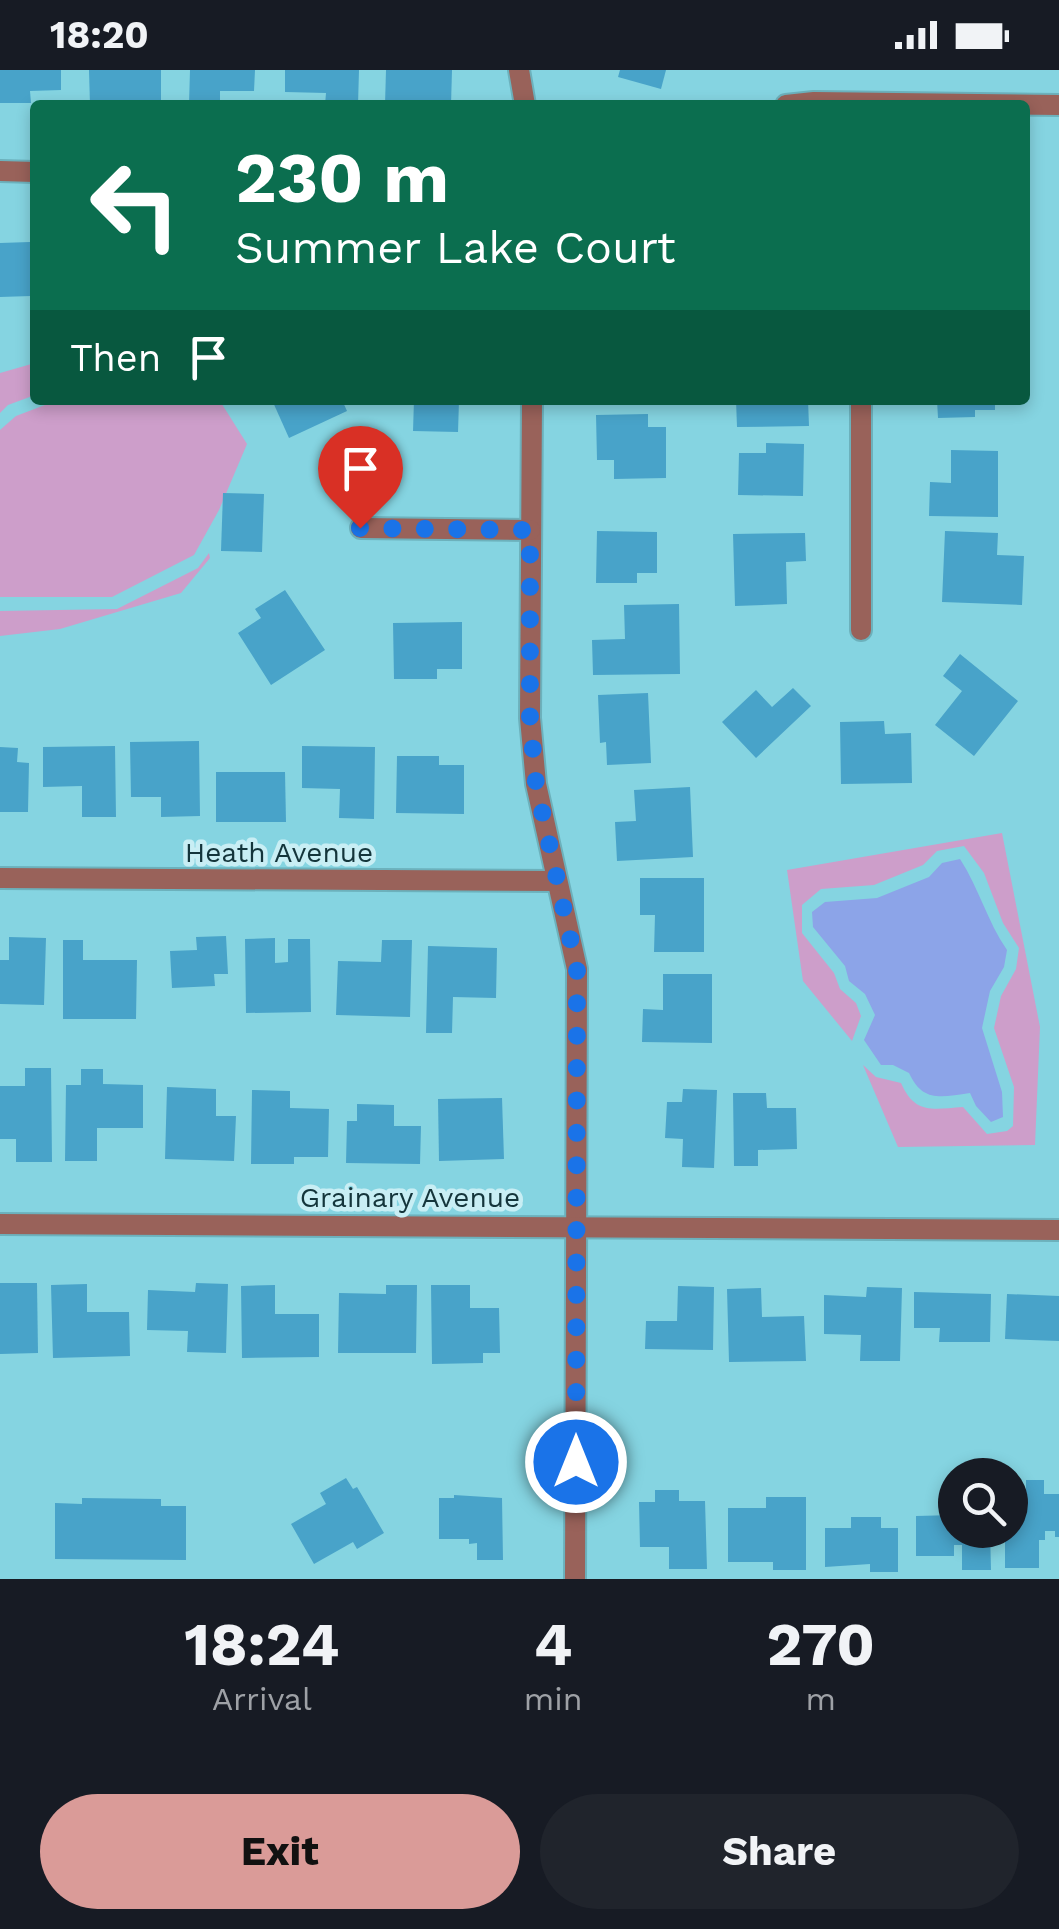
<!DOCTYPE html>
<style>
body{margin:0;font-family:"Work Sans",sans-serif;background:#20242c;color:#f1f3f6;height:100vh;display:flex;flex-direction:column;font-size:38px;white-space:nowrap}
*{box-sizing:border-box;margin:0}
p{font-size:32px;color:#9ea1a6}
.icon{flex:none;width:55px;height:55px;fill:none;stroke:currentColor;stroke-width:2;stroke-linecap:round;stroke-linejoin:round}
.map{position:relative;height:1509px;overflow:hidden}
.side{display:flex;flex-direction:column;background:#171b24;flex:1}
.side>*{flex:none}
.guide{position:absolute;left:30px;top:30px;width:1000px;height:305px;border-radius:10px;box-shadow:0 5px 15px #0003;background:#0b6e4f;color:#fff;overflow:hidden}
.tools{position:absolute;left:938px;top:1388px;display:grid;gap:20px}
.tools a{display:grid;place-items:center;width:90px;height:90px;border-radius:50%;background:#171b24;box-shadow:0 5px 15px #0003;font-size:50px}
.pin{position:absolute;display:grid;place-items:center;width:85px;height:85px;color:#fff;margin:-102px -42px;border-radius:50% 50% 50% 0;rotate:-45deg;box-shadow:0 0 10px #0007}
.pin .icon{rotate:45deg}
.me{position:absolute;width:110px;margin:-55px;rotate:0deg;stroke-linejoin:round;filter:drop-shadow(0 0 8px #0008)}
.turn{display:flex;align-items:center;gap:35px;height:210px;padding:0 40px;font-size:45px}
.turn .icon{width:130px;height:130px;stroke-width:2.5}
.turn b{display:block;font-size:70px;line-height:85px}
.then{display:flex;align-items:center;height:95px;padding:0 40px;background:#0003;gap:20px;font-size:38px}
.eta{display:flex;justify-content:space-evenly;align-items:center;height:170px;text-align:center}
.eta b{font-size:60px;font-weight:700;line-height:70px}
.button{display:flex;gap:20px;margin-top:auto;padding:20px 40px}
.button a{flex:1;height:115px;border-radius:60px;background:#da9b98;color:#111;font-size:40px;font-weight:700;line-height:115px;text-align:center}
.button a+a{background:#20242c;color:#f1f3f6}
.status{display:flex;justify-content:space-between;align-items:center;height:70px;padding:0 50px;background:#171b24;direction:ltr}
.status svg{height:28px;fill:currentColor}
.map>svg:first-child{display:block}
.green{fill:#cd9eca}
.water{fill:#8ca4e8}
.building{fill:#48a3c9}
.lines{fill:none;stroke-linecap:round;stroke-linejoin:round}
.street-casing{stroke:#6cb1bc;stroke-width:24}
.street{stroke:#99625a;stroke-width:20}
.route{stroke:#1a73e8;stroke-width:18;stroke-dasharray:0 32.4}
.labels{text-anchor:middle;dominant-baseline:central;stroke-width:9;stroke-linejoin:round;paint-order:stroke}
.street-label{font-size:28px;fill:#14353b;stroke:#c8eef4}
</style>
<div class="status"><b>18:20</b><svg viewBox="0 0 49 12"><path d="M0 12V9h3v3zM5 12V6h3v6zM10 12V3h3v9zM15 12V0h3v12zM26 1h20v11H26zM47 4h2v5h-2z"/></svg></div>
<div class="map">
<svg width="1059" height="1509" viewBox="0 0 1059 1509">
<rect width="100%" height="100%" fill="#85d4e1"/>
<g class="green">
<polygon points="35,293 35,325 8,335 0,343 0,303"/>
<polygon points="58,330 220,331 247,374 219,440 194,485 112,527 0,527 0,360 16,346"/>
<polygon points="209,483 210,488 181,523 60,559 0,566 0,541 117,539 198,498"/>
<path d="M 1002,763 L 1040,957 L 1035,1075 L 898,1077 L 863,995 L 876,1007 L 901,1013 C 915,1045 933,1039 963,1037 L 987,1064 L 1007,1061 L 1013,1056 L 1014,1017 L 994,958 L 1001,926 L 1016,899 L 1019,878 L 1003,853 L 984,803 L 964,776 L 937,781 L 923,795 L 874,815 L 821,819 L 802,835 L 802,863 L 834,903 L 840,919 L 856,933 L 861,946 L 852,971 L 803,911 L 787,800 Z"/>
</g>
<path class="water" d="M 960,789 C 979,818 987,851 1007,880 L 1004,897 L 990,921 L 982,958 L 1002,1022 L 1003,1047 L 991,1052 L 976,1036 L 970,1023 C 941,1027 923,1033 909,1003 L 893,995 L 881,995 L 864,970 L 875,945 L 865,924 L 849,911 L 845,896 L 813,857 L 812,842 L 825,832 L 877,828 L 929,807 L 942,793 Z"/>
<g class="building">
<polygon points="0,0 61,0 61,20 30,21 31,33 0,33"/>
<polygon points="89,0 161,0 161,35 90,35"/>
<polygon points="190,0 255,0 254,21 220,21 220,35 189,35"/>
<polygon points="285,0 359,0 358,35 325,35 326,23 285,22"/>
<polygon points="386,0 452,0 451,35 385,35"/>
<polygon points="620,0 666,0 661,19 618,7"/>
<polygon points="30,172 31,226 0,227 0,173"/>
<polygon points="272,330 342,330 347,341 289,368"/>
<polygon points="414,330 459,330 458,362 413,361"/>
<polygon points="736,330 808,330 809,356 737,357"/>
<polygon points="937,330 995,330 995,340 975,340 975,347 938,348"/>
<polygon points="648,344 648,357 666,357 666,408 614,409 614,390 597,390 596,345"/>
<polygon points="766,373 804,374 803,426 738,425 739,383 766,383"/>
<polygon points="951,380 998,381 998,447 929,446 930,412 951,413"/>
<polygon points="223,423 264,424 262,482 221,481"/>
<polygon points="597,461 657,462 657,503 637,503 637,513 596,513"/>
<polygon points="945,461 998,463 997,485 1024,486 1022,535 942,532"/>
<polygon points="805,463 806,491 786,492 787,534 735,536 733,464"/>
<polygon points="285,520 325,580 271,615 238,563 261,548 255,539"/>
<polygon points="679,534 680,604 593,605 592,570 625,569 624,535"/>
<polygon points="462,552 462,599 437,599 437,609 394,609 393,553"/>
<polygon points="960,584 1018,631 974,686 935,655 962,621 943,606"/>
<polygon points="793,618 811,636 756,688 722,652 756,620 772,637"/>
<polygon points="648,623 651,693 607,695 606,672 600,673 598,625"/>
<polygon points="884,651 885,664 911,663 912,713 841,714 840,652"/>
<polygon points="199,671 200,746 161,747 161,727 131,727 130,672"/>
<polygon points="115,676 116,747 82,747 82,716 43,717 43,677"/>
<polygon points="302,676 375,677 374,749 339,748 340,719 302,718"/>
<polygon points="0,677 18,678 17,692 29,693 28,742 0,742"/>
<polygon points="397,686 439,686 439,695 464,695 464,744 396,743"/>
<polygon points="216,702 285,702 286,752 216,752"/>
<polygon points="690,717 693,787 617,791 615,752 636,751 634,720"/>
<polygon points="640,808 704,808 704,882 654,882 655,845 640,845"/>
<polygon points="226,866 228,904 214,904 215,916 172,918 170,881 197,880 196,867"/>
<polygon points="9,867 46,868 44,935 0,934 0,890 9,890"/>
<polygon points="275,868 275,893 288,892 288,869 310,869 311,942 246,943 245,869"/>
<polygon points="63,870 83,870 83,890 137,890 136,949 63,949"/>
<polygon points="382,870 412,870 410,947 336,945 338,891 381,892"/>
<polygon points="428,876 497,878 496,928 453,927 452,963 426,963"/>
<polygon points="663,904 712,904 712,973 642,972 643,939 663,940"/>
<polygon points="25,998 51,998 52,1092 16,1092 16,1069 0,1069 0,1016 25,1016"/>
<polygon points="81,999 103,999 103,1014 143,1015 143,1058 97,1058 97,1091 65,1091 66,1015 81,1015"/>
<polygon points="167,1017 216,1019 216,1046 236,1046 234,1091 165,1089"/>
<polygon points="683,1019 717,1020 714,1098 682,1097 683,1069 665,1068 667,1032 682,1032"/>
<polygon points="252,1020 290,1021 290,1038 329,1039 328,1087 294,1087 294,1094 251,1094"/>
<polygon points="733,1023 766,1023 767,1038 796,1038 797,1079 758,1080 758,1096 734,1096"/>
<polygon points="502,1028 504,1089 439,1091 438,1029"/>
<polygon points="357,1034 394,1035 394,1056 421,1056 420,1094 346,1093 347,1051 357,1051"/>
<polygon points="0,1213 37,1213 38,1283 0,1284"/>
<polygon points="196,1213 228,1214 226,1283 187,1282 188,1261 147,1260 148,1220 195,1222"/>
<polygon points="87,1214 87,1242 129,1242 130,1286 53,1288 51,1215"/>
<polygon points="275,1215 275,1244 319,1244 319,1287 242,1288 241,1216"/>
<polygon points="386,1215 417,1215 416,1283 338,1283 339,1223 386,1224"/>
<polygon points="431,1215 470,1215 470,1238 499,1238 500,1283 483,1283 483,1293 432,1294"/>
<polygon points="678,1216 714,1217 713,1280 645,1279 646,1251 677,1251"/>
<polygon points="867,1217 902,1218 900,1291 860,1291 861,1265 824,1264 824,1225 866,1227"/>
<polygon points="761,1218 762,1247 804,1246 806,1291 729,1292 727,1219"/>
<polygon points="914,1222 991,1224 990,1272 939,1272 940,1258 914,1258"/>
<polygon points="1007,1224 1059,1226 1059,1271 1005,1269"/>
<polygon points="346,1408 353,1419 357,1417 384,1463 357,1479 353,1472 314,1494 291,1454 326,1434 320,1423"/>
<polygon points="1026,1410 1044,1410 1044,1424 1059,1424 1059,1467 1055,1467 1055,1461 1045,1461 1045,1470 1039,1470 1039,1498 1005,1498 1005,1465 1010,1460 1010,1424 1026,1424"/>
<polygon points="655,1420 679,1420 679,1431 705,1431 707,1499 669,1499 669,1477 640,1477 639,1432 655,1432"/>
<polygon points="454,1425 502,1428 503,1490 477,1490 477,1473 469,1474 469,1469 439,1469 439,1428 454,1428"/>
<polygon points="766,1427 806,1427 806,1500 773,1500 773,1492 728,1492 728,1438 766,1438"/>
<polygon points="82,1428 161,1429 161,1436 186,1436 186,1490 55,1489 55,1433 82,1434"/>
<polygon points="955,1445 955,1460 990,1460 991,1500 962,1500 962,1475 954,1475 954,1486 916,1486 916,1446"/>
<polygon points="851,1447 881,1447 881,1458 898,1458 898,1502 870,1502 870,1494 825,1497 825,1458 851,1458"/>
</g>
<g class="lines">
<g class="street-casing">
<g id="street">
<polyline points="519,0 525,35"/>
<polyline points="786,35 814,32 1059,35"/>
<polyline points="0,101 35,102"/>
<polyline points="532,330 530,648 536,714 577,899 575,1509"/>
<polyline points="361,458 530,460"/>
<polyline points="861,560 861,330"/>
<polyline points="0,808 557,811"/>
<polyline points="0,1154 1059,1160"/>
</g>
</g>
<use href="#street" class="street"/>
</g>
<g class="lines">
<polyline class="route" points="360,458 530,460 530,648 536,714 577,899 576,1392"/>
</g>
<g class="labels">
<g class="street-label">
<text x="279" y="782">Heath Avenue</text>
<text x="410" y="1127">Grainary Avenue</text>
</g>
</g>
</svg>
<div class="tools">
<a><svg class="icon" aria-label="search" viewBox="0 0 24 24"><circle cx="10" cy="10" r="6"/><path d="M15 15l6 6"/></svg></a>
</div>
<div class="pin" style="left:360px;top:458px;background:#d93025"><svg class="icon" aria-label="arrive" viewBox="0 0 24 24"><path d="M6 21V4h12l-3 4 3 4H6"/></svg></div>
<svg class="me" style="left:576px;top:1392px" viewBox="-20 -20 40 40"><circle r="17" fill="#1a73e8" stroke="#fff" stroke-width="3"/><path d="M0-11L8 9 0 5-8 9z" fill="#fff"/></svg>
<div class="guide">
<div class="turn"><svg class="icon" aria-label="left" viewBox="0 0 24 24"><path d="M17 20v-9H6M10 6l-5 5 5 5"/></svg><div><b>230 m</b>Summer Lake Court</div></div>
<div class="then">Then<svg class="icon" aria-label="arrive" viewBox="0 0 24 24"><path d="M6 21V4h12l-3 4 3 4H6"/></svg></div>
</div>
</div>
<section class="side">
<div class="eta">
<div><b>18:24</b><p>Arrival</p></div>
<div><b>4</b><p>min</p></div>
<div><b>270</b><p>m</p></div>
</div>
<div class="button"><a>Exit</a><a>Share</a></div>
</section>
